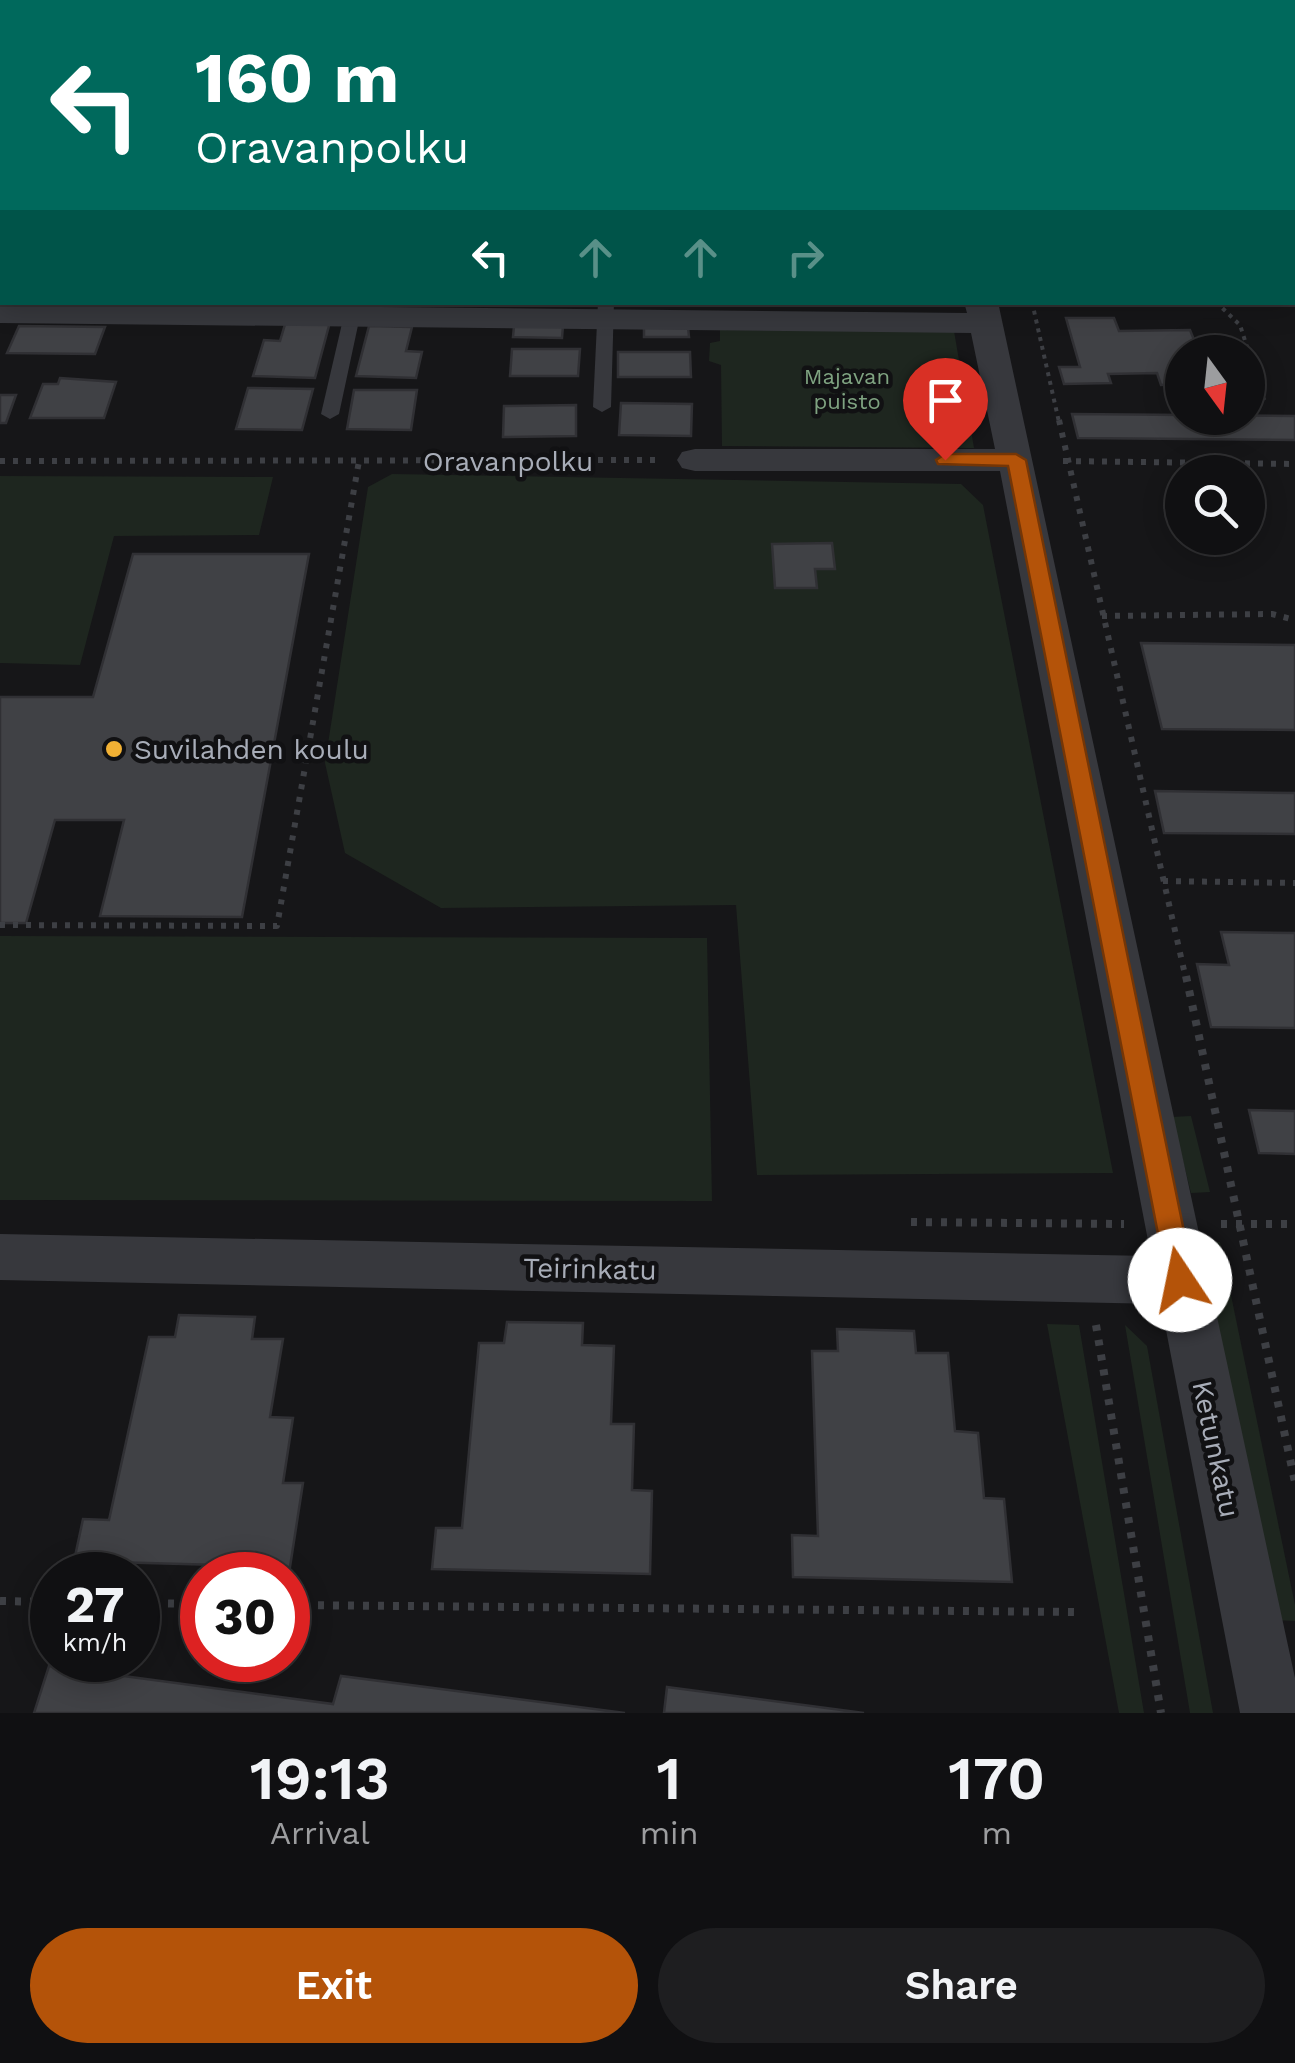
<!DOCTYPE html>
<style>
body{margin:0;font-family:"Work Sans",sans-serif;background:#1e1e20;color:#f1f3f6;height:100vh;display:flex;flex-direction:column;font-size:38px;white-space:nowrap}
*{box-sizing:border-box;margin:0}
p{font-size:32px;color:#9c9d9f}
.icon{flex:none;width:55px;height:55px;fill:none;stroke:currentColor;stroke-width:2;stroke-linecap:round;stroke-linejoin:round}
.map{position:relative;height:1713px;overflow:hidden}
.sheet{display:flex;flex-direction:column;background:#101012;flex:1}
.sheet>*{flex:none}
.banner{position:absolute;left:0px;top:0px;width:1295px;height:305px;box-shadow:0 5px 25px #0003,0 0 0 2px #303032;background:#00695c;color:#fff;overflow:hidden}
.needle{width:65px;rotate:165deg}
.buttons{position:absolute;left:1165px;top:335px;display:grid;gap:20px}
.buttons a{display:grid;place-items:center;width:100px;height:100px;border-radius:50%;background:#101012;box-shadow:0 5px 25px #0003,0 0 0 2px #303032;font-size:50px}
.speed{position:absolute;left:30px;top:1552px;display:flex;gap:20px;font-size:50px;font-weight:700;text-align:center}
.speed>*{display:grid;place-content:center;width:130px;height:130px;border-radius:50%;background:#101012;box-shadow:0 5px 25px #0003,0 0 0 2px #303032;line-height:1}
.speed small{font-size:25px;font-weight:400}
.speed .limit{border:15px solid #d22;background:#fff;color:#111}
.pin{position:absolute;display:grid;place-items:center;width:85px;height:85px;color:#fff;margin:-102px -42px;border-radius:50% 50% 50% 0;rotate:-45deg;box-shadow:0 0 10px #0007}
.pin .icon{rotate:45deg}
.me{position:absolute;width:110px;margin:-55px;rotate:349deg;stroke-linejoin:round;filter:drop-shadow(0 0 8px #0008)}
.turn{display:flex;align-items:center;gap:35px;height:210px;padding:0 30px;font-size:45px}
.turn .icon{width:130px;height:130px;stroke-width:2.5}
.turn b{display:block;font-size:70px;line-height:85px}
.lanes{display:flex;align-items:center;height:95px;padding:0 30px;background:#0003;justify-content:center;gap:50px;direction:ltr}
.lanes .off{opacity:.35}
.eta{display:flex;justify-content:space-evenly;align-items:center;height:170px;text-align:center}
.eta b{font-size:60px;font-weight:600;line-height:70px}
.cta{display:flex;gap:20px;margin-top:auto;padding:20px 30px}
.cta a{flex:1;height:115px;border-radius:60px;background:#b45309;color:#fff;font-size:40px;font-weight:600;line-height:115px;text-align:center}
.cta a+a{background:#1e1e20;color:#f1f3f6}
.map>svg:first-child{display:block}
.green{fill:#1e261f}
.water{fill:#2c353c}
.building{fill:#404145;stroke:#303034;stroke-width:2.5}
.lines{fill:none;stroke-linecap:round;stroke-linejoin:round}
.path-far2{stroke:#3d3f44;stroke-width:4;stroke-dasharray:4 5;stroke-linecap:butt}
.path-far1{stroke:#3d3f44;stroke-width:6;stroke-dasharray:5 8;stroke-linecap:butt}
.path{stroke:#3d3f44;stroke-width:8;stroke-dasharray:6 9;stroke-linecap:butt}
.service{fill:#37383d;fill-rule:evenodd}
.minor{fill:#37383d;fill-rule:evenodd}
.route{fill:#b45309;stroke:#753606;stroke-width:2.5}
.poi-dot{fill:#f2b134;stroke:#111113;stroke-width:4}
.labels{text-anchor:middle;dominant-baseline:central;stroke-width:9;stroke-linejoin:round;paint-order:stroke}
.far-park-label{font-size:22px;fill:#7fa381;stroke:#111113}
.street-label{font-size:28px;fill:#a8adb8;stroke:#111113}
.poi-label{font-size:28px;fill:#a8adb8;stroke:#111113;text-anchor:start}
</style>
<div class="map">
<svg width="1295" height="1713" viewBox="0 0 1295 1713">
<rect width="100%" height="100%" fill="#161618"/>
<g class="green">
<polygon points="9,0 534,0 2,2 0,219 0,3"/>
<polygon points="720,330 954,331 974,448 722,446 721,365 709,361 710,343 720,341"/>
<polygon points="392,474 961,484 983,505 1113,1173 757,1175 736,905 441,908 345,853 325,763 368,487"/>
<polygon points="0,476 273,477 259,535 114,536 80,665 0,663"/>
<polygon points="0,936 707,938 712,1201 0,1200"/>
<polygon points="1191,1116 1210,1192 1191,1193 1172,1117"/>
<polygon points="1199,1242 1220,1242 1295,1605 1295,1621 1273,1620"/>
<polygon points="1047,1324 1079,1325 1144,1713 1119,1713"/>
<polygon points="1125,1325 1147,1346 1213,1713 1190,1713"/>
</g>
<polygon class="water" points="840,0 1295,0 1295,95 1292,2"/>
<g class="building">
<polygon points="1066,318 1114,318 1119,331 1190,330 1199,352 1182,352 1182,384 1161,385 1157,373 1108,374 1111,383 1064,384 1059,367 1080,367"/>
<polygon points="286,321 330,322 315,378 253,376 264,340 280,341"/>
<polygon points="19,326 105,327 95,354 7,353"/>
<polygon points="369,326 412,327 406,351 422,352 416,378 356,376"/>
<polygon points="514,326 563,326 562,338 513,337"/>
<polygon points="644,326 688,327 689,337 644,337"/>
<polygon points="512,349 580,349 578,376 510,376"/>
<polygon points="618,352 690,352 691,377 618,377"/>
<polygon points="60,378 116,382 104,418 30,418 43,384 58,384"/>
<polygon points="248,388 313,389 302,430 236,429"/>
<polygon points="354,390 417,390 411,430 347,429"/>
<polygon points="0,395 16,395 6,423 0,423"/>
<polygon points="621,403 692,404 691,436 619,435"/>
<polygon points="576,405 576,436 503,437 504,406"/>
<polygon points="1072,414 1295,416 1295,440 1078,438"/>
<polygon points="832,543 835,569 815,569 817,588 775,588 772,544"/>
<polygon points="133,554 309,554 242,917 100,916 124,820 55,820 26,923 0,923 0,697 93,697"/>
<polygon points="1141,643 1295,645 1295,730 1162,729"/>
<polygon points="1155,791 1295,793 1295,834 1164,833"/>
<polygon points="1221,932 1295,933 1295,1028 1211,1027 1197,964 1229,965"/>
<polygon points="1249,1110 1295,1111 1295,1154 1259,1153"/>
<polygon points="179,1315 255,1317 252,1339 283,1339 270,1417 293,1418 283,1483 303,1483 290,1567 74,1561 83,1519 109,1520 149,1337 175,1337"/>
<polygon points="507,1322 583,1323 582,1345 614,1346 611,1424 634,1424 632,1490 652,1491 650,1574 432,1569 436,1528 462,1528 479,1343 504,1343"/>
<polygon points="837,1329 914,1331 916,1353 948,1353 955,1431 978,1433 984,1498 1004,1499 1012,1582 793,1577 792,1535 818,1536 812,1351 838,1351"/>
<polygon points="49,1666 333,1704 341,1676 625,1713 34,1713"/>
<polygon points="667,1687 864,1713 664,1713"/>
</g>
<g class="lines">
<g class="path-far2">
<polyline points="427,2 439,0"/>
<polyline points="1032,302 1059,422"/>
<polyline points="1216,302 1240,325 1264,400"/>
</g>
<g class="path-far1">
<polyline points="1059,420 1186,979"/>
<polyline points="0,461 659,460"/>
<polyline points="1063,461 1295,464"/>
<polyline points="1102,616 1272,614 1295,620"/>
<polyline points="1163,881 1295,883"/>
<polyline points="0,925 277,926 359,461"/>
</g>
<g class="path">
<polyline points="1186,976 1295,1482"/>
<polyline points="911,1222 1124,1224"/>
<polyline points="1221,1224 1295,1224"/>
<polyline points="1096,1325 1161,1713"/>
<polyline points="0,1601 52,1602"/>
<polyline points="138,1603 202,1604"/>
<polyline points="288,1605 1077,1612"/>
</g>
<g class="service">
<polygon points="347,302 363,302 339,414 330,419 321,414"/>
<polygon points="598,302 614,302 611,407 602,412 593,407"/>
</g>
<g class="minor">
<rect x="1292" y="114" width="3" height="18"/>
<polygon points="964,302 998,302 1295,1678 1295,1713 1240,1713 1161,1304 0,1280 0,1234 1151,1256 1000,471 695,471 682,468 677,460 682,452 695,449 995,449 971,333 0,323 0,303 967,313"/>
</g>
</g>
<polygon class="route" points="945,454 1016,454 1026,460 1194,1280 1190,1288 1180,1292 1171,1288 1167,1280 1008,466 938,464 936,460"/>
<circle class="poi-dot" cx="114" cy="749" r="10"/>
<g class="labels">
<g class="far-park-label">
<text x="847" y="376">Majavan<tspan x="847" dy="25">puisto</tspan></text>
</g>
<g class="street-label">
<text x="508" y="461">Oravanpolku</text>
<text transform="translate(590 1269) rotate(1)">Teirinkatu</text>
<text transform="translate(1216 1449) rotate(78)">Ketunkatu</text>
</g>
<g class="poi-label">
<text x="134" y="749">Suvilahden koulu</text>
</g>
</g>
</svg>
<div class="buttons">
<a><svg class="needle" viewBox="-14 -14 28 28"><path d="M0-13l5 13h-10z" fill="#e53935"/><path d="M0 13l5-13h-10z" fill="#9c9d9f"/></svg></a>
<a><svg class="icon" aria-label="search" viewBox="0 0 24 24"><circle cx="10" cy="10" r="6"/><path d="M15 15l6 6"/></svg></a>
</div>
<div class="speed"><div>27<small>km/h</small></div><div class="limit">30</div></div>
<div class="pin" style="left:945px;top:460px;background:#d93025"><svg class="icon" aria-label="arrive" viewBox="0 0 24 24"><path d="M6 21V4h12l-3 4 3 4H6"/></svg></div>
<svg class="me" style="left:1180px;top:1280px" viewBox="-20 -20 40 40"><circle r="19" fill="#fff"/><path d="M0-13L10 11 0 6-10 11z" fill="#b45309"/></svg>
<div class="banner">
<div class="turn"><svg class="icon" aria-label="left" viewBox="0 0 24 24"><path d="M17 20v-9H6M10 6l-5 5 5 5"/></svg><div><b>160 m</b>Oravanpolku</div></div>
<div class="lanes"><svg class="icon" aria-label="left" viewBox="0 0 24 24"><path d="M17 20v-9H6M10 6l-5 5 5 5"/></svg><svg class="icon off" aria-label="ahead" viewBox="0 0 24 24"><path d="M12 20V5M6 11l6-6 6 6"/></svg><svg class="icon off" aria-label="ahead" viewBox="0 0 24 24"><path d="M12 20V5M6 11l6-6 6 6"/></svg><svg class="icon off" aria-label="right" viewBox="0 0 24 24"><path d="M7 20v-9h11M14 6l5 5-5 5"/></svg></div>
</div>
</div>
<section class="sheet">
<div class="eta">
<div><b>19:13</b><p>Arrival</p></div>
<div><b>1</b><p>min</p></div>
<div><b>170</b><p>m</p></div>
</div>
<div class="cta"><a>Exit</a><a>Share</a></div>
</section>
